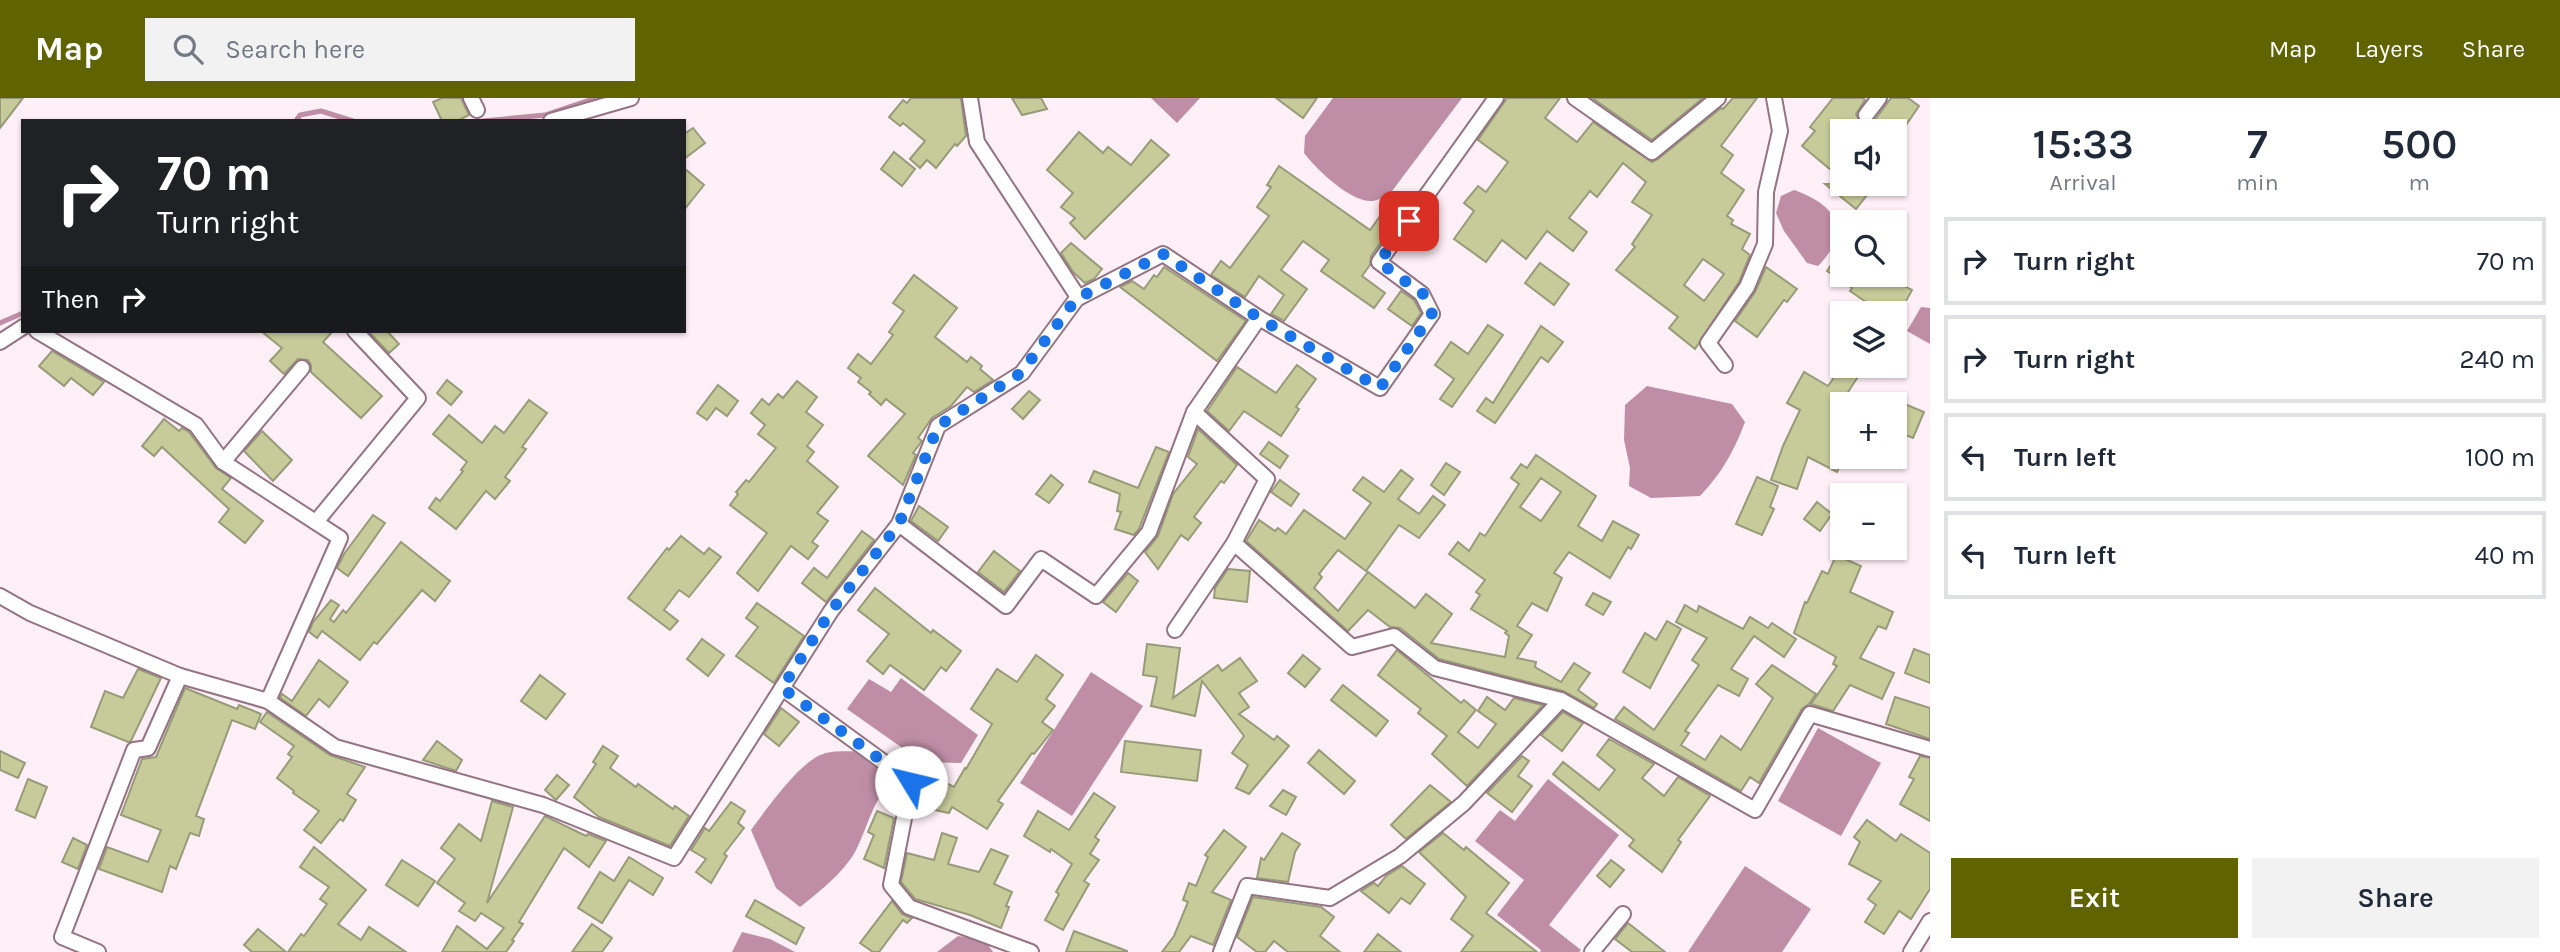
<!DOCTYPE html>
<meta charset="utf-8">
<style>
body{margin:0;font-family:Karla,sans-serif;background:#f2f2f3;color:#1f2937;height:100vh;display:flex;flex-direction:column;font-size:26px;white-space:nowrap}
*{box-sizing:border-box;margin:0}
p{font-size:23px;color:#747a83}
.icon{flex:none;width:38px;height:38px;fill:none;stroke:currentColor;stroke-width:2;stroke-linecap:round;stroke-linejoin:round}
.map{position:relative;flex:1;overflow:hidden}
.side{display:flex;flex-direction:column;background:#fff;width:630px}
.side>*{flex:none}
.hud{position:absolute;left:21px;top:21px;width:665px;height:214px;border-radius:0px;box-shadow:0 2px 5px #0004;background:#202124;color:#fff;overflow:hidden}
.tools{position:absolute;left:1830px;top:21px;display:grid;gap:14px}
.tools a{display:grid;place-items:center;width:77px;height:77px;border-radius:0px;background:#fff;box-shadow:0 2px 5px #0004;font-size:35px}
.pin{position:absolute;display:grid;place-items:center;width:60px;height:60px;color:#fff;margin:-30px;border-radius:14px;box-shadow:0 4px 10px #0006}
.me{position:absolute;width:77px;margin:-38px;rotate:306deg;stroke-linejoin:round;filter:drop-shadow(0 0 5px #0008)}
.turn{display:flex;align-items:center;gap:24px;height:147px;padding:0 21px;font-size:32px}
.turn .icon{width:91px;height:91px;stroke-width:2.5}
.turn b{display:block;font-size:49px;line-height:60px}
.then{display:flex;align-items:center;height:66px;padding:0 21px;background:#0003;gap:14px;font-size:26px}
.eta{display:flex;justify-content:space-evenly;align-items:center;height:119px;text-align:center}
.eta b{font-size:42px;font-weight:600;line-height:49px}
.action{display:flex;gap:14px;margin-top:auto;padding:14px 21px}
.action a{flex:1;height:80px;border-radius:0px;background:#5f6300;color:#fff;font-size:28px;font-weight:600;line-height:80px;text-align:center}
.action a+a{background:#f2f2f3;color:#1f2937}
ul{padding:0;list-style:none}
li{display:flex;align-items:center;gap:21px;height:88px;margin:0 14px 10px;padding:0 7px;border:4px solid #e0e1e3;border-radius:0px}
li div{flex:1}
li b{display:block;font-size:26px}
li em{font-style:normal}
header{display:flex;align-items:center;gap:42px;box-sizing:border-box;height:98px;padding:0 35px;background:#5f6300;color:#fff}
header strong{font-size:33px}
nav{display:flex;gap:38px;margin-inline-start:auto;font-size:24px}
.search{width:490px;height:63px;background:#f2f2f3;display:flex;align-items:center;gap:18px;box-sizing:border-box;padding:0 24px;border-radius:0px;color:#747a83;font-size:26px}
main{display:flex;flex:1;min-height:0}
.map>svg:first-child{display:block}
.water{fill:#bf8ea6}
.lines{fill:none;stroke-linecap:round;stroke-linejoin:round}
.stream{stroke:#bf8ea6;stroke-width:5}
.building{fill:#c6cb99;stroke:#979b79;stroke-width:2;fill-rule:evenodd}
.street-casing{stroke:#947383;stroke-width:18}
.street{stroke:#fff;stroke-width:14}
.route{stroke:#1a73e8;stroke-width:12;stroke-dasharray:0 21.6}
</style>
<header>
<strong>Map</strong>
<div class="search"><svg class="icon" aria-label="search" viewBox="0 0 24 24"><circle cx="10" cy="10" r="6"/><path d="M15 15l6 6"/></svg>Search here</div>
<nav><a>Map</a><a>Layers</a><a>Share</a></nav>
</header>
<main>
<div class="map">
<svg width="1930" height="854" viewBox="0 0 1930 854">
<rect width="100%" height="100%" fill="#ffeff6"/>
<g class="water">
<polygon points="1151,0 1200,0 1177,25"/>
<path d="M 1333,0 L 1462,0 L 1389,97 C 1384,99 1378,102 1373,103 C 1351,105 1316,71 1304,55 L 1305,38 Z"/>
<path d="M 1794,92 C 1836,107 1853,132 1818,168 L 1807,165 L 1784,133 L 1776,115 L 1781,98 Z"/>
<polygon points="1921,209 1930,210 1930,246 1907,233"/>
<path d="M 1647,288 L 1732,306 L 1745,324 C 1734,353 1722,375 1700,398 L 1651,400 L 1629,388 L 1630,370 L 1624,342 L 1625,307 Z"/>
<polygon points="1091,574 1143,608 1072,718 1020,685"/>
<polygon points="901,580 978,637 961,665 914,664 901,649 847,611 869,581 891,594"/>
<polygon points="1818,630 1881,665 1841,738 1778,703"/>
<path d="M 861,653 L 894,682 C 872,701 868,730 855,754 C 843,775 819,794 800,809 L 776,790 L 751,732 C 766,712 799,664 823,656 C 833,652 850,654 861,653 Z"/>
<polygon points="1548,681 1619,737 1549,827 1581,852 1579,854 1540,854 1541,852 1497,817 1524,782 1475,743 1500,712 1515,723"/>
<polygon points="1745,768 1811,811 1782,854 1688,854"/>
<polygon points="742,834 770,841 795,854 732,854"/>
<polygon points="958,838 985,842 993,854 937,854"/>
</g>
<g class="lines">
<g class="stream">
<polyline points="296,23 300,17 321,13 353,23"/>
<polyline points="483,23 545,17 596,0"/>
<polyline points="0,225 23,215"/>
</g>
</g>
<g class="building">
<polygon points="0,0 23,0 0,30"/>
<polygon points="442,0 461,0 469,17 457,23 442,23 433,4"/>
<polygon points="911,0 961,0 966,38 957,48 955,46 936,70 927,62 920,70 910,61 925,43 903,25 900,28 889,19 903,2 907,5"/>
<polygon points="1012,0 1041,0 1047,11 1022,17"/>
<polygon points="1276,0 1317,0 1303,20"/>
<path d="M 1507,0 L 1560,0 L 1545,20 L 1577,44 L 1593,24 L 1652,64 L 1658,61 L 1721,10 L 1723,11 L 1733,0 L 1757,0 L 1721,48 L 1733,57 L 1721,75 L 1744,92 L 1727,118 L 1733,122 L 1731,126 L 1750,136 L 1742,151 L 1750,157 L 1739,184 L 1695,251 L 1669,230 L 1678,219 L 1616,172 L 1635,149 L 1632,146 L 1652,117 L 1632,104 L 1646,84 L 1623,65 L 1597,99 L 1590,93 L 1569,120 L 1587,134 L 1573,153 L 1547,133 L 1526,161 L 1502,142 L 1486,164 L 1454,141 L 1474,113 L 1464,105 L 1478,88 L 1486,94 L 1508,64 L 1478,42 ZM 1703,161 L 1724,176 L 1704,203 L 1684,187 Z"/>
<polygon points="1592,0 1703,0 1652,42"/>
<polygon points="1833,0 1863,0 1865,2 1856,16 1860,24 1865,27 1874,23 1891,0 1908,0 1919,8 1902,33 1843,33 1843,82 1802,48 1815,33 1810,29"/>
<polygon points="693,30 705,45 684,61 684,36"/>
<polygon points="1079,34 1103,55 1108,49 1131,67 1151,42 1169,57 1085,141 1070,125 1075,120 1061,109 1073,95 1047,72"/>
<polygon points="894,54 915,71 902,88 881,71"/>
<polygon points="1279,68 1370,132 1391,103 1404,112 1371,158 1370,167 1362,178 1385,195 1374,210 1321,173 1329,162 1303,143 1281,172 1307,191 1284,223 1271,216 1284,197 1259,178 1245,199 1211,177 1221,163 1230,170 1269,118 1257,109 1271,89 1267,87"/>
<polygon points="684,70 704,87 684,112"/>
<polygon points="1825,86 1853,86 1867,97 1856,111"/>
<polygon points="1071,145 1102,171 1094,181 1085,185 1073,174 1061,155"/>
<polygon points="1843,149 1843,177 1860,177 1873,185 1877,177 1883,177 1912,192 1897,220 1895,215 1864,215 1869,206 1850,193 1852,190 1827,173"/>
<polygon points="1540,165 1569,186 1554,207 1525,185"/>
<polygon points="1164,169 1246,223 1217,263 1120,189 1132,183 1144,191 1154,177 1157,179"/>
<polygon points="1766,169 1797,191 1787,204 1784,202 1757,239 1735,223 1755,194"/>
<polygon points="914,177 957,210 935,239 967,264 971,259 982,268 980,271 993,282 974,294 967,289 951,308 932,320 918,340 922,343 913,355 916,357 903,387 868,358 905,316 886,301 881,307 869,296 871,294 858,284 861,280 848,270 858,256 871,266 893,237 889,234 904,213 893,205"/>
<polygon points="1401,193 1414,202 1421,215 1412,228 1388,211"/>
<polygon points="1488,227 1503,237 1452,309 1440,301 1454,281 1435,267 1451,244 1468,256"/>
<polygon points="1541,228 1563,244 1548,264 1541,259 1495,325 1477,313 1486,300 1493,305"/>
<polygon points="261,233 333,233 323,244 382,298 361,320 311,274 311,267 308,262 298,261 284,276 270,263 282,250"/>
<polygon points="368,233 387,233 399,246 389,255"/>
<polygon points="52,253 104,284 93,297 71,280 64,288 39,268"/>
<polygon points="1297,267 1316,281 1296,309 1299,311 1281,338 1244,313 1229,333 1207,313 1237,269 1276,295"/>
<polygon points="1842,268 1865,268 1846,297 1864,306 1843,306 1843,361 1837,374 1808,359 1797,391 1771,382 1783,348 1800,312 1787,305 1804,274 1828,288"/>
<polygon points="447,282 462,294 451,307 437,295"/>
<polygon points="797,283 817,299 806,314 823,327 807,348 814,354 807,363 838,389 817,415 828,423 812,444 818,448 808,461 791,448 758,493 737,475 767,435 730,407 738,396 736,394 746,382 749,384 776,350 758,336 765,327 751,315 762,301 769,307 778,296 783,300"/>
<polygon points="718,287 738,303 727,318 716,310 707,322 697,315"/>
<polygon points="1029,293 1040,302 1023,321 1012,311"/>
<polygon points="529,302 547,315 522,349 526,351 505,379 510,383 495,401 486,393 456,431 429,410 436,400 440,403 463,373 461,372 467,364 433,336 449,317 482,345 495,328 504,335"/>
<polygon points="1895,302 1924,314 1913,340 1895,333"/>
<polygon points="164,321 179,333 182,330 189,334 216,370 231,380 222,391 263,423 245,445 219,424 229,411 162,349 154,358 142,348"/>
<polygon points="1198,331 1237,367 1224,385 1221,383 1194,419 1201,425 1188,442 1181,437 1158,471 1145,454 1158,438 1173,396 1197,366 1188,359"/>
<polygon points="262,333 292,362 273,383 244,353"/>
<polygon points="1269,344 1288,358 1280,370 1260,356"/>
<polygon points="1156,349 1169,354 1139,431 1134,437 1115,431 1121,414 1117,413 1120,396 1089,384 1094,373 1138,390"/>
<path d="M 1536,357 L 1596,398 L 1578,428 L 1602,443 L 1613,423 L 1639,437 L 1631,451 L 1628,449 L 1610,480 L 1569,454 L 1554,475 L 1562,480 L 1547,513 L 1532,505 L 1517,528 L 1532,537 L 1517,560 L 1536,564 L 1535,569 L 1561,584 L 1574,565 L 1590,575 L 1578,592 L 1597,606 L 1594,610 L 1563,593 L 1439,561 L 1400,530 L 1390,529 L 1368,512 L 1348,533 L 1246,443 L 1259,422 L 1275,433 L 1278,430 L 1286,436 L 1304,412 L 1345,441 L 1371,405 L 1353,392 L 1363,379 L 1384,394 L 1401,372 L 1413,381 L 1398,401 L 1419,416 L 1433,398 L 1445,407 L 1419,440 L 1399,427 L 1366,473 L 1338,452 L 1319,476 L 1322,479 L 1314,490 L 1338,513 L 1368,474 L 1415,510 L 1426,496 L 1452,516 L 1431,545 L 1505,559 L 1509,538 L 1505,535 L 1507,533 L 1471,511 L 1480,497 L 1476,494 L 1485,482 L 1449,456 L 1458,444 L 1469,453 L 1480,435 L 1485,438 L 1519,386 L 1511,380 L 1521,366 L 1527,370 ZM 1541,380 L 1561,394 L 1541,423 L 1520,409 Z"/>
<polygon points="1446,365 1460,374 1444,397 1431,387"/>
<polygon points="1051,377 1063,387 1049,405 1036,396"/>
<polygon points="1757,379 1778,388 1770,409 1774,411 1762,437 1736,426"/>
<polygon points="1280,382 1299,396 1291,408 1271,394"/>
<polygon points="1817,404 1832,416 1820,433 1804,421"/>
<polygon points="919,408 948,429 938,443 911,423"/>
<polygon points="373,417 385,425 348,478 337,470 344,456"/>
<polygon points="862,433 874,442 826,504 802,485 814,470 827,480"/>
<polygon points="681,438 704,456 709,450 721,459 689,499 679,492 664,512 678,523 670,532 628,500 667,450 669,452"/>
<polygon points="401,444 450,483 435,503 422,492 377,546 374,544 360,562 322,533 317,540 309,534 313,524 331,502 339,507 330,521 334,524 343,512 346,515"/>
<polygon points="994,453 1020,473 1004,494 978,474"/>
<polygon points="1836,457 1861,468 1850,494 1893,514 1886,531 1878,528 1860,560 1894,575 1882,601 1850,587 1833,613 1811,606 1837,568 1833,566 1836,559 1794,535 1805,504 1807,505 1822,473 1828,476"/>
<polygon points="1228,471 1250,473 1247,504 1214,500 1215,490"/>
<polygon points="1128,475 1138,483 1116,514 1103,504"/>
<polygon points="875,490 931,535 933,532 961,553 946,573 941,569 924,592 890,567 883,576 867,563 889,536 858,512"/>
<polygon points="1593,495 1611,504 1603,517 1586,507"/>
<polygon points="757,505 804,538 774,585 736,558 758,529 746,520"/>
<polygon points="1685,507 1697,514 1699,508 1743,531 1750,519 1768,530 1772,525 1796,541 1784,559 1754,538 1731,571 1748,581 1739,598 1718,587 1685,633 1689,635 1681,647 1705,662 1721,638 1741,652 1773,600 1756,586 1772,567 1816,596 1809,606 1802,611 1759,685 1750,679 1741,693 1615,621 1624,609 1654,632 1699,567 1692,562 1707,540 1676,524"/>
<polygon points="1667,523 1681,531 1650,590 1623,574 1645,535 1656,542"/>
<polygon points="702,541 724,557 708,578 687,561"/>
<polygon points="1147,546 1180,550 1173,600 1218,567 1222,573 1240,560 1257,583 1239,595 1249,609 1239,616 1274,642 1277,638 1289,648 1249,696 1236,690 1248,667 1232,655 1244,638 1202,583 1195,618 1151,608 1157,579 1143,577"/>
<polygon points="1914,551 1930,557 1930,585 1905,575"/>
<polygon points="1397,552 1461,605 1464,602 1476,612 1458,634 1478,650 1496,626 1478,613 1487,599 1505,612 1514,600 1543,607 1467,688 1432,656 1447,638 1418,615 1421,611 1378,577"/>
<polygon points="1036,557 1063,577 1046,601 1055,608 1042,624 1053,632 1034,656 1032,655 998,703 1003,706 987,731 952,709 949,715 916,708 923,679 946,685 954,689 965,670 966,671 992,626 971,611 997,571 1017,584"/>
<polygon points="1303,557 1320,571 1305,589 1288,575"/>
<polygon points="319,562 348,584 329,609 319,601 306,618 280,600 282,596 292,603"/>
<polygon points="138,571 161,580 131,643 128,644 91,629 105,593 123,600"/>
<polygon points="540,577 565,596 546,621 521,603"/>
<polygon points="1343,587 1388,623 1376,638 1331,602"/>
<polygon points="185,590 237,611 239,607 261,616 255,631 232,622 196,718 204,721 199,738 190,735 176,771 170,768 162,794 99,771 107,749 148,764 161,732 121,717 142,661 156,659"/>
<polygon points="1895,599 1930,610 1930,641 1886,626"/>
<polygon points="781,610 799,624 779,648 764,636"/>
<polygon points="267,614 330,657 365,669 347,696 356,702 343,723 340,721 321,745 304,732 319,713 293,695 294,693 277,680 292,659 288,656 294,648 260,624"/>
<polygon points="1563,614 1583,625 1562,653 1541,637"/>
<polygon points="1609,641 1654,666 1642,680 1664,698 1678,679 1710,698 1678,742 1681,744 1662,774 1629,748 1634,742 1553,676 1563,664 1599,692 1615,672 1597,657"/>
<polygon points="437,643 462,662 456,673 423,662"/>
<polygon points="1125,643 1201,652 1197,683 1121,674"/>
<polygon points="603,648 618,658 610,670 636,689 638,686 673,711 675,708 689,718 670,748 599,719 574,699 596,666 593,664"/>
<polygon points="1319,652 1355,683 1344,696 1308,665"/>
<polygon points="0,653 25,665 18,680 0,672"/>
<polygon points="1522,658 1529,663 1518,678 1532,688 1512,714 1487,695"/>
<polygon points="1920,658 1930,660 1930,723 1900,706 1914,681 1909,679"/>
<polygon points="557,677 569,687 556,702 545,692"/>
<polygon points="28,681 47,689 35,720 16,712"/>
<polygon points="1430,687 1451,704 1406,741 1391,727"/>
<polygon points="1283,692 1296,699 1286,717 1270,708"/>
<polygon points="1094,695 1115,709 1095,739 1099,742 1090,756 1099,762 1084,783 1089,786 1063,832 1045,822 1059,796 1056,794 1072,766 1051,751 1050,754 1024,738 1038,713 1069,732"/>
<polygon points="492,703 513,709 487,805 545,718 586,738 588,736 606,743 589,769 564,750 519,824 523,826 512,842 514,843 506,854 442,854 457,828 487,851 504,830 481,815 475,823 459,813 465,805 437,785 455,761 441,750 459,726 481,743"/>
<polygon points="731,704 745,713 738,725 744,730 724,756 727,758 711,785 696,774 706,761 691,752 705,730 709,733"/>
<polygon points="877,713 894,720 884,770 864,761 874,737 868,734"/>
<polygon points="1867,722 1896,743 1901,736 1930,755 1930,791 1911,821 1899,813 1884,836 1865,824 1876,807 1868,801 1881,783 1849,766 1860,744 1854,739"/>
<polygon points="1224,732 1246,749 1212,794 1231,802 1213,847 1191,838 1179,854 1162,854 1174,838 1188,804 1183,802 1189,785 1196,788 1208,759 1205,757"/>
<polygon points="942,735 957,740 948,766 979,774 991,751 1008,758 994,786 1012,794 1006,808 1009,809 1001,830 970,817 915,801 901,784 907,755 934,762"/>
<polygon points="1282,735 1300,746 1295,754 1288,784 1257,780 1261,760 1264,762"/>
<polygon points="1443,735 1464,752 1466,749 1509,785 1486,815 1537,854 1461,854 1473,838 1451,821 1466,799 1419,754"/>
<polygon points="73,740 87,747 78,771 62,764"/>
<polygon points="314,749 366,792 338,826 361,842 369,829 406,854 288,854 301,836 304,838 327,806 320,801 329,789 300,769"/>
<polygon points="629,759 663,780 653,797 629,782 602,825 578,810 600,774 614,783"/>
<polygon points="402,762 435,783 418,808 386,787"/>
<polygon points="1611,762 1624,772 1610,789 1597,778"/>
<polygon points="1402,768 1425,786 1410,806 1401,800 1389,815 1361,793 1374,785 1378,788 1386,778"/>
<polygon points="1253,799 1321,809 1334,819 1320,838 1340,854 1288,854 1274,843 1265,854 1257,854 1237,839"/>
<polygon points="755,802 804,830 796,846 746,818"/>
<polygon points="892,803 902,816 912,820 907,825 903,822 879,854 873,854 860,845"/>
<polygon points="1628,825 1665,854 1632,854 1615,841"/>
<polygon points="592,826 612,840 602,854 572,854"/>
<polygon points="258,831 286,854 252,854 244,847"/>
<polygon points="1074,833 1127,853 1127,854 1066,854"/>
<polygon points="1378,836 1401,854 1364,854"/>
</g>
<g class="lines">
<g class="street-casing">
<g id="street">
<polyline points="471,0 477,12"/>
<polyline points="1496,0 1379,164 1422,196 1432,216 1380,290 1259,220 1194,314 1267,381 1234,445 1352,549 1394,538 1435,570 1561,602 1755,712 1810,616 1930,651"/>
<polyline points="1575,0 1652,54 1718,0"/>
<polyline points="1866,17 1879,0"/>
<polyline points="551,23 631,0"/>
<polyline points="1076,201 1163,156 1259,220"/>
<polyline points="37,233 196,327 223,364 340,440 268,603"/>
<polyline points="0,244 23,229"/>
<polyline points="1725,267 1708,245 1747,189 1765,146 1766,94 1780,33 1774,0"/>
<polyline points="223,364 302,270"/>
<polyline points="316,424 418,300 355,233"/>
<polyline points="899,426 1006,508 1041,461 1096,498 1149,434 1194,314"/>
<polyline points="0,498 30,515 180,578 268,603 335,649 543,707 674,760 831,513 899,426 938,328 1022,275 1078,199 977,44 970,0"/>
<polyline points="1175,532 1234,445"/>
<polyline points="782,590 911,684 891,787 909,809 1031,854"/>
<polyline points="98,854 62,839 134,652 148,650 180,578"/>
<polyline points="1221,854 1247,788 1330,800 1400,758 1464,705 1561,602"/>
<polyline points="1592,854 1623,816"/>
<polyline points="1911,854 1930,823"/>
</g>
</g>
<use href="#street" class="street"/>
</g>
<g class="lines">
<polyline class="route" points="911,684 782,590 831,513 899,426 938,328 1021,275 1076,201 1163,156 1259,220 1380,290 1432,216 1423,196 1379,164 1409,123"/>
</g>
</svg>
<div class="tools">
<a><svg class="icon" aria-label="sound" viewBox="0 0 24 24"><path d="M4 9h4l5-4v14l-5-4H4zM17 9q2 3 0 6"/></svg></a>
<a><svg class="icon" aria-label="search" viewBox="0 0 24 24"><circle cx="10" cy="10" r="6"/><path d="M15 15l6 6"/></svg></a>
<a><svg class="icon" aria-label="layers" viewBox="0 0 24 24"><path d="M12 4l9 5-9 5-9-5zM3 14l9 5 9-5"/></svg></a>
<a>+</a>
<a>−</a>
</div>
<div class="pin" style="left:1409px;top:123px;background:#d93025"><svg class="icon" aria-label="arrive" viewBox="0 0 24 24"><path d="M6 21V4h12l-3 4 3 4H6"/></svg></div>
<svg class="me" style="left:911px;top:684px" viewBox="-20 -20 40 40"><circle r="19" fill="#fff"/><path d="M0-13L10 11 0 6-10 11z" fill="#1a73e8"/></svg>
<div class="hud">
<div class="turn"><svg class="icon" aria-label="right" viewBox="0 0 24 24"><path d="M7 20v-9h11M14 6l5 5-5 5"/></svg><div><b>70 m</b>Turn right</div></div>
<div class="then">Then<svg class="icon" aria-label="right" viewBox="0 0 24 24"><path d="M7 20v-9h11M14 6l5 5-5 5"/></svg></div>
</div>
</div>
<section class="side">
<div class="eta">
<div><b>15:33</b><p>Arrival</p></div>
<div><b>7</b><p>min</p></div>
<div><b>500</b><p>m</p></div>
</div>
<ul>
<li><svg class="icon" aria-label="right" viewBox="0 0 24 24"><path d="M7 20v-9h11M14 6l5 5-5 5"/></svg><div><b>Turn right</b></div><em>70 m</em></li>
<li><svg class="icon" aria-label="right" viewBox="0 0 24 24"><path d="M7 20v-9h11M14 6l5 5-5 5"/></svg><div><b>Turn right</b></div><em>240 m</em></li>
<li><svg class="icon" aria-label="left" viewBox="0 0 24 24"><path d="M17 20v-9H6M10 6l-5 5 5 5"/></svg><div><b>Turn left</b></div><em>100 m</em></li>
<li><svg class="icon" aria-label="left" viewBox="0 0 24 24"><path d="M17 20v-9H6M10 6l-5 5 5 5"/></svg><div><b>Turn left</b></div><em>40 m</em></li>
</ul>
<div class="action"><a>Exit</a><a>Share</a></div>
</section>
</main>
